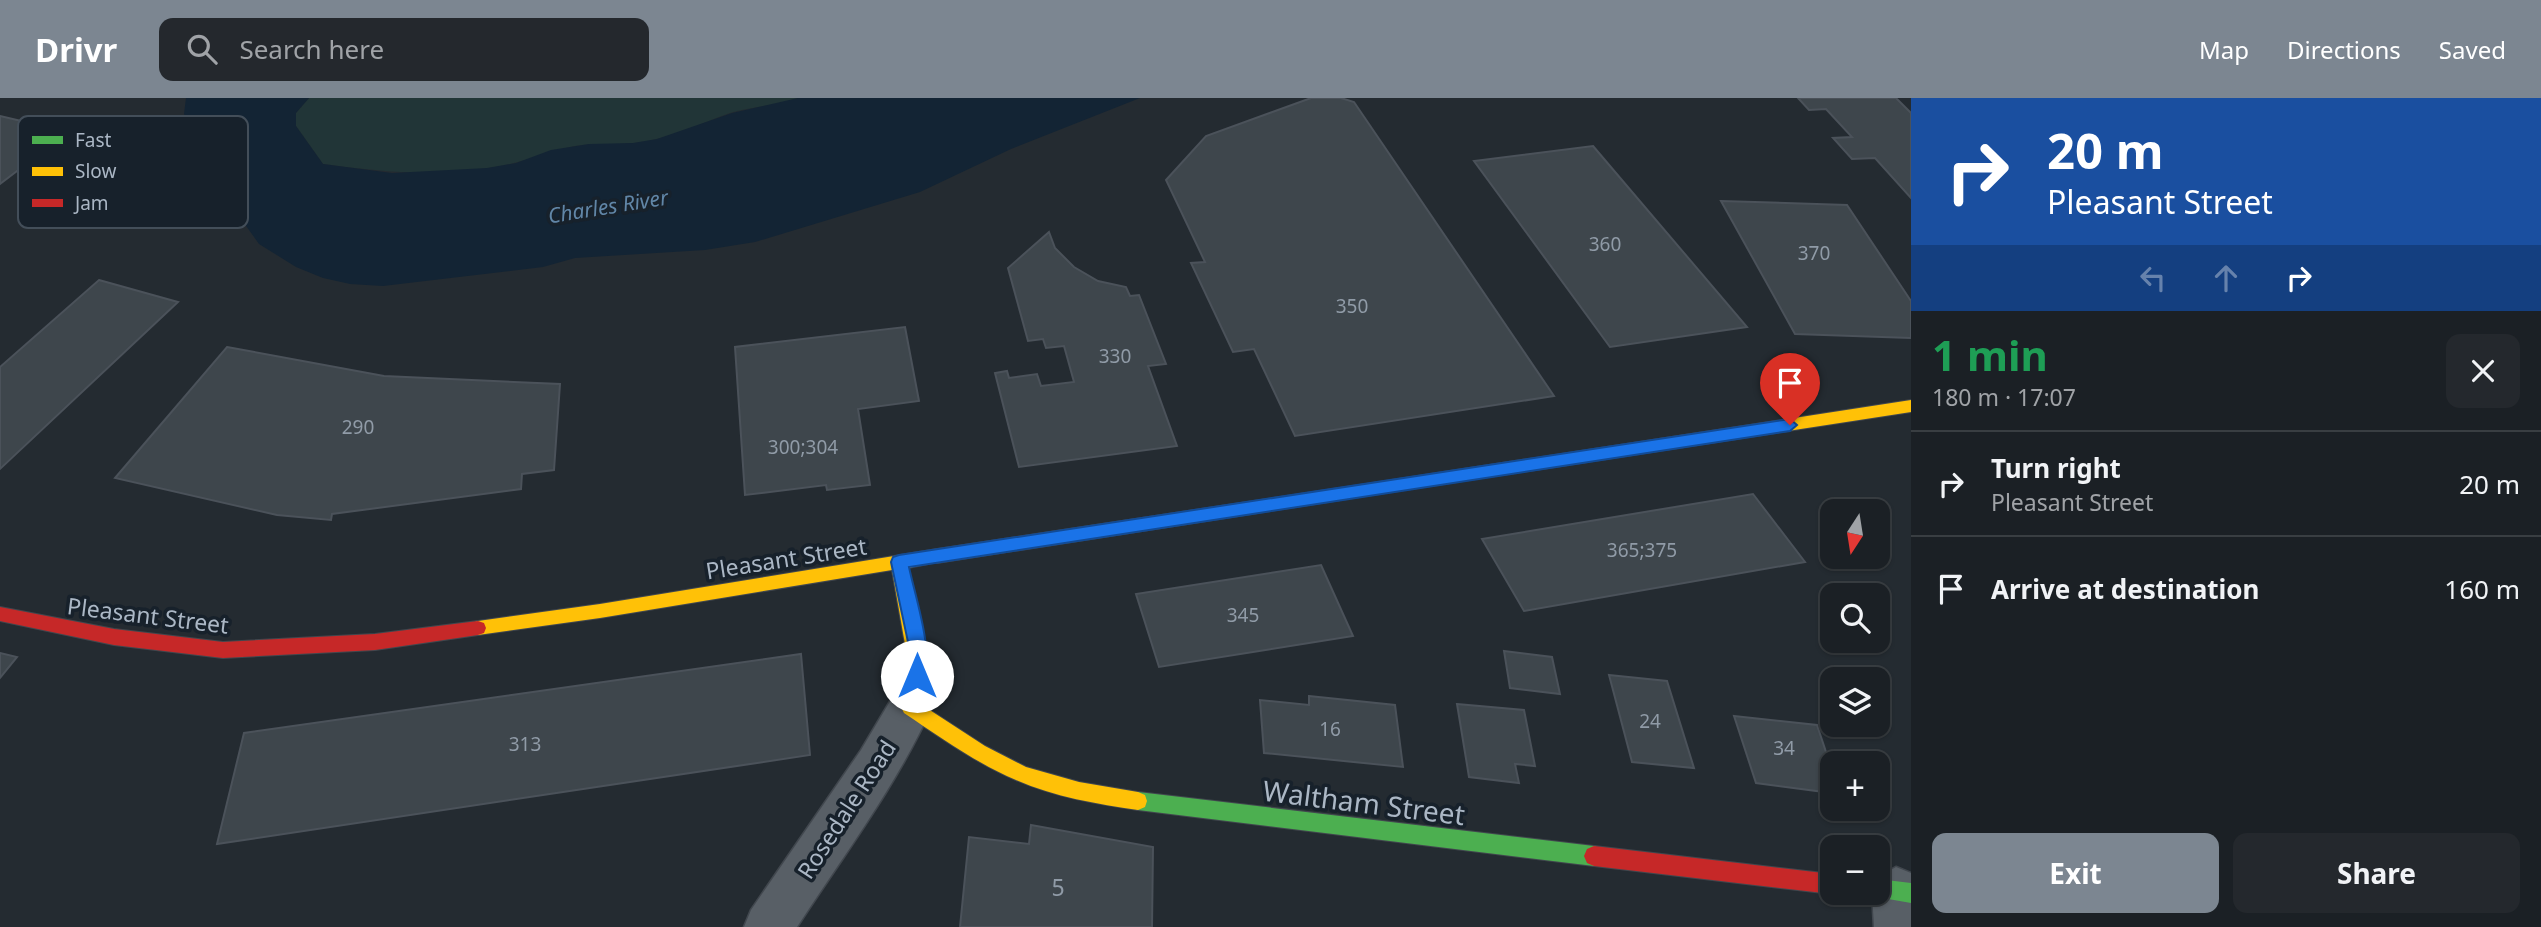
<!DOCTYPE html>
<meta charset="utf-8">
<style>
body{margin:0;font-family:"Noto Sans",sans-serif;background:#24282d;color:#f1f3f6;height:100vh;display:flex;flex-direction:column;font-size:26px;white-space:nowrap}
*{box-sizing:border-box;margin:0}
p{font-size:23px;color:#a0a3a7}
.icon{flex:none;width:38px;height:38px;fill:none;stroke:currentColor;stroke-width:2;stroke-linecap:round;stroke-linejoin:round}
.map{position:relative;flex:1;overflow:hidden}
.details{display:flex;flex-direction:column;background:#1b2025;width:630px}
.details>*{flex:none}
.top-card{background:#1a4fa0;color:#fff;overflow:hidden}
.needle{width:46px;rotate:192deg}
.fabs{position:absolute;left:1820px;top:401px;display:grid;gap:14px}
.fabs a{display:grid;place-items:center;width:70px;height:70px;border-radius:14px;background:#1b2025;box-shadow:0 2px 5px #0004,0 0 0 2px #393e42;font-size:35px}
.pin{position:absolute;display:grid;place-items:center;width:60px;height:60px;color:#fff;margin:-72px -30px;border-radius:50% 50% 50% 0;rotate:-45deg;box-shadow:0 0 7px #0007}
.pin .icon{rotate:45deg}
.me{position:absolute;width:77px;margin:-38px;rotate:0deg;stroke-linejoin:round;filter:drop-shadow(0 0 5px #0008)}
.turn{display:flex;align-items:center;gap:24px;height:147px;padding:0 21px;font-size:32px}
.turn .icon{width:91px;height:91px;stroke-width:2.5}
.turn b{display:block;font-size:49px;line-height:60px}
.lanes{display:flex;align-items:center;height:66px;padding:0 21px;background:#0003;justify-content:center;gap:35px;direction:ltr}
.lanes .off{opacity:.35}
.round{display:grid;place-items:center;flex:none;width:74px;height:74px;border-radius:14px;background:#24282d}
.head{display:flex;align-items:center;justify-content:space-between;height:119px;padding:0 21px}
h1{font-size:42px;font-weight:700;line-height:52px;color:#1e9e55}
.button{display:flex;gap:14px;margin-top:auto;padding:14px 21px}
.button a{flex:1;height:80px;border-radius:14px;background:#7c8691;color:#fff;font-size:28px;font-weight:700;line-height:80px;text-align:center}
.button a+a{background:#24282d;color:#f1f3f6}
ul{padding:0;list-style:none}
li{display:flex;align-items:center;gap:21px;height:105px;padding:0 21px;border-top:2px solid #393e42}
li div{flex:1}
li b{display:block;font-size:26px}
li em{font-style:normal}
header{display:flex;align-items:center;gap:42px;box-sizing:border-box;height:98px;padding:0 35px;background:#7c8691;color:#fff}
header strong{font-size:33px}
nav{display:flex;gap:38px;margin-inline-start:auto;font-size:24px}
.search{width:490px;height:63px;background:#24282d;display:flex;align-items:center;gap:18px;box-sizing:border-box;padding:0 24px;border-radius:14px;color:#a0a3a7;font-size:26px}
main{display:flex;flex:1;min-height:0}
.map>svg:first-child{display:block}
.green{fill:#213537}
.water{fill:#132434}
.building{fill:#3e464c;stroke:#4b525a;stroke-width:2}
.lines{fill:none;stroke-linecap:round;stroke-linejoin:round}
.street-casing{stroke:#41474e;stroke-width:3}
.fast-casing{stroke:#41474e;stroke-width:2}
.slow-casing{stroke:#41474e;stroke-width:2}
.jam-casing{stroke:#41474e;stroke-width:2}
.street{fill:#585f66;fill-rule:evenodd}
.fast{fill:#4caf50;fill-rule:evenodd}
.slow{fill:#ffc107;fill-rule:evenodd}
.jam{fill:#c62828;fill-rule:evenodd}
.route{fill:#1a73e8;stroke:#114b97;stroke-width:2}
.labels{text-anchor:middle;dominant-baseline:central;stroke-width:7;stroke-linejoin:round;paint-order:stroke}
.number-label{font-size:19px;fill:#909ba7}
.far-water-label{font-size:21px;font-style:italic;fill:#6186a7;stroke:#17212b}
.street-label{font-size:23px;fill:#abb7c5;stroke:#17212b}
.near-number-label{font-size:23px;fill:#909ba7}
.near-street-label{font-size:28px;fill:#abb7c5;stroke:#17212b}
.key{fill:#17212b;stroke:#434e59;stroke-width:2}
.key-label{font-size:19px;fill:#abb7c5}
</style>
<header>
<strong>Drivr</strong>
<div class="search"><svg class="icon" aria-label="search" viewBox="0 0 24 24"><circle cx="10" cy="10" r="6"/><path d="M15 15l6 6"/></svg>Search here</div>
<nav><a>Map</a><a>Directions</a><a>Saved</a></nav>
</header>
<main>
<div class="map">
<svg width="1911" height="829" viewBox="0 0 1911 829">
<rect width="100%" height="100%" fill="#242b31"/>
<path class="green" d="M 309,0 L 798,0 C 776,8 752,8 730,15 C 699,26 667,42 634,45 C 614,47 595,45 575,48 C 554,52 535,60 514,65 C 450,80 388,75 323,66 L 296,28 L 296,15 Z"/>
<polygon class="water" points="186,0 309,0 296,15 296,28 323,66 392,75 487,70 516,65 551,52 589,46 633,45 657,41 732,15 798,0 1140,0 1011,51 920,94 755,144 705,152 575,160 543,169 383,188 350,186 323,180 296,169 259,146 218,89 210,72 208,54 184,16"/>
<g class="building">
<polygon points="1311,0 1341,0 1354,4 1554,298 1295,338 1254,251 1233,254 1191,165 1205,164 1166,82 1206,38"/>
<polygon points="1798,0 1896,0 1911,15 1911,100 1875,60 1852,61 1833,40 1852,39 1826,11 1809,12"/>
<polygon points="0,18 68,34 0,86"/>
<polygon points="1593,48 1747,229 1610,249 1474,63"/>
<polygon points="1721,103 1847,107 1911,203 1911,240 1795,236"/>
<polygon points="1049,134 1055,150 1074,169 1098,183 1126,189 1130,198 1139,197 1166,266 1148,268 1177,348 1019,369 995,275 1007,273 1009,280 1037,276 1041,288 1074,284 1064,248 1046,250 1043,241 1028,243 1008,170"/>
<polygon points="99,182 178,204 0,371 0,269"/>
<polygon points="905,229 919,303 858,311 870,387 827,392 826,387 745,397 735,249"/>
<polygon points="227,249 384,278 560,286 554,372 522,376 521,391 332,416 331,422 277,417 115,380"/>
<polygon points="1753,396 1805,464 1524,513 1482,441"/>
<polygon points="1321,467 1353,538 1159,569 1136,496"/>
<polygon points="1504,553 1552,559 1560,596 1510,590"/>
<polygon points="0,555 17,559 0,580"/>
<polygon points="801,556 810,657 217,746 244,635"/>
<polygon points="1609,577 1667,583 1694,670 1632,664"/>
<polygon points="1309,598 1395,607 1403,669 1264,655 1260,602 1309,607"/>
<polygon points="1457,606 1524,612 1535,668 1515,666 1519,685 1469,679"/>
<polygon points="1734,618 1817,627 1832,672 1832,695 1756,685"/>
<polygon points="1031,727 1153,749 1152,829 960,829 969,739 1029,746"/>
</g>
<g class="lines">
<g class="street-casing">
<g id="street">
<path d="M 910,589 L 925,595 L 932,609 C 897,687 843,758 797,829 L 744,829 L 751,812 L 861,652 L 895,595 Z"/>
<polygon points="1896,769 1911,775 1911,829 1874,829 1872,794 1878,794 1878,779"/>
</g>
</g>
<g class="fast-casing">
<g id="fast">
<polygon points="1138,694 1594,748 1601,751 1604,758 1601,765 1594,768 1138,712 1131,709 1129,703 1131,697"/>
<polygon points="1878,781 1911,785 1911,805 1871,798 1870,794 1878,794"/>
</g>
</g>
<g class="slow-casing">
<g id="slow">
<polygon points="1911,302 1911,314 1379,396 1374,394 1371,390 1374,386 1379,384"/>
<path d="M 937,451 L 943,453 L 945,458 L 943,463 L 908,470 L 924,552 L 919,605 L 985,648 L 1026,669 L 1079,684 L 1138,694 L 1145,697 L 1147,703 L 1145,709 L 1138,712 C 1097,706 1055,699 1016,682 C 976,665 940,639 904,615 L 901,609 L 906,552 L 892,472 L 600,520 L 478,537 L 472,535 L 470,530 L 472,525 L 478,523 L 600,506 Z"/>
</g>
</g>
<g class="jam-casing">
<g id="jam">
<polygon points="1379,384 1384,386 1387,390 1384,394 1379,396 937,465 931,463 929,458 931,453 937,451"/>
<polygon points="0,509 114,531 223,544 375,536 478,523 484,525 486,530 484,535 478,537 375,552 223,560 114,547 0,523"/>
<polygon points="1594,748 1832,776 1832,794 1835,794 1832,796 1594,768 1587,765 1584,758 1587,751"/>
</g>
</g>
<use href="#street" class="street"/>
<use href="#fast" class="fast"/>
<use href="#slow" class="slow"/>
<use href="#jam" class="jam"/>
</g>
<path class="route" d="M 1790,321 L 1797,327 L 1790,333 L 909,469 C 915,498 935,557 923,584 L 917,586 L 910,584 L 908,578 L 908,544 L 891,464 L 893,459 L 899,457 Z"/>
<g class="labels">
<g class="number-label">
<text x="1605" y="146">360</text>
<text x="1814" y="155">370</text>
<text x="1352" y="208">350</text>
<text x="1115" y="258">330</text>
<text x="358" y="329">290</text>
<text x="803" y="349">300;304</text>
<text x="1642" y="452">365;375</text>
<text x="1243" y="517">345</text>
<text x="1650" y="623">24</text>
<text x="1330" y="631">16</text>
<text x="525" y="646">313</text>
<text x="1784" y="650">34</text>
</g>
<g class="far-water-label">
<text transform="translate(608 108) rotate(-9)">Charles River</text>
</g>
<g class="street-label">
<text transform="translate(786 460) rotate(-9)">Pleasant Street</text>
<text transform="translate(148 517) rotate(7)">Pleasant Street</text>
<text transform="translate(846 711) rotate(-57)">Rosedale Road</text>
</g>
<g class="near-number-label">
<text x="1058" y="789">5</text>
</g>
<g class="near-street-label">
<text transform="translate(1364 704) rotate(7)">Waltham Street</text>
</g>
</g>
<rect x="18" y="18" width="230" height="112" rx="10" class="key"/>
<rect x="32" y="38" width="31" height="8" fill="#4caf50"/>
<rect x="32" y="69" width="31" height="9" fill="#ffc107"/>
<rect x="32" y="101" width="31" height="8" fill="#c62828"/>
<g class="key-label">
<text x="75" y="49">Fast</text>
<text x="75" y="80">Slow</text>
<text x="75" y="112">Jam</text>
</g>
</svg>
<div class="fabs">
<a><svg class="needle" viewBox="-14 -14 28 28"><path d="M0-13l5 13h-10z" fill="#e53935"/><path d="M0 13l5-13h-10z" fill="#a0a3a7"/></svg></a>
<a><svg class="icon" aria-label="search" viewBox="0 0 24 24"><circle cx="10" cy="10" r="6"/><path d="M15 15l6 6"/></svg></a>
<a><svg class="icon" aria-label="layers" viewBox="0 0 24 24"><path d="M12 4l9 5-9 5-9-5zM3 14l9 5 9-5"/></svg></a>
<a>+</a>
<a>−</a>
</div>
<div class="pin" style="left:1790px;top:327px;background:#d93025"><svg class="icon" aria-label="arrive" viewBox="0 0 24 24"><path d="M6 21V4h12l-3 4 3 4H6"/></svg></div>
<svg class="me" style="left:917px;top:578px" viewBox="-20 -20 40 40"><circle r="19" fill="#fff"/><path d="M0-13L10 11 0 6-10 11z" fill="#1a73e8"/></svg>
</div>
<section class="details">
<div class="top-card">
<div class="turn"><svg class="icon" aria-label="right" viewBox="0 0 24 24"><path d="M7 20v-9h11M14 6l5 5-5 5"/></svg><div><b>20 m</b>Pleasant Street</div></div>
<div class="lanes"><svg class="icon off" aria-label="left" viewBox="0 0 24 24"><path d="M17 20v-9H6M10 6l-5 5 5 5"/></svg><svg class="icon off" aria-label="ahead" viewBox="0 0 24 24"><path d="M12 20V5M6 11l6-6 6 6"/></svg><svg class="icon" aria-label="right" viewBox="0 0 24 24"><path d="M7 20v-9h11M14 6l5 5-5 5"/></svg></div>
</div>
<div class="head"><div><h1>1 min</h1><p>180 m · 17:07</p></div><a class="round"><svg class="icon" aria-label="close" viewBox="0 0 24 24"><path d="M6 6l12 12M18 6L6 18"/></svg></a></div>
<ul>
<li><svg class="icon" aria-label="right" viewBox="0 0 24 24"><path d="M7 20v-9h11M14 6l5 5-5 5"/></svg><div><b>Turn right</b><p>Pleasant Street</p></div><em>20 m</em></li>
<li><svg class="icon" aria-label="arrive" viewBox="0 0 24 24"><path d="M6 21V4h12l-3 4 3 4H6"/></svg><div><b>Arrive at destination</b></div><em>160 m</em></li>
</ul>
<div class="button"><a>Exit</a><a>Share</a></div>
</section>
</main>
